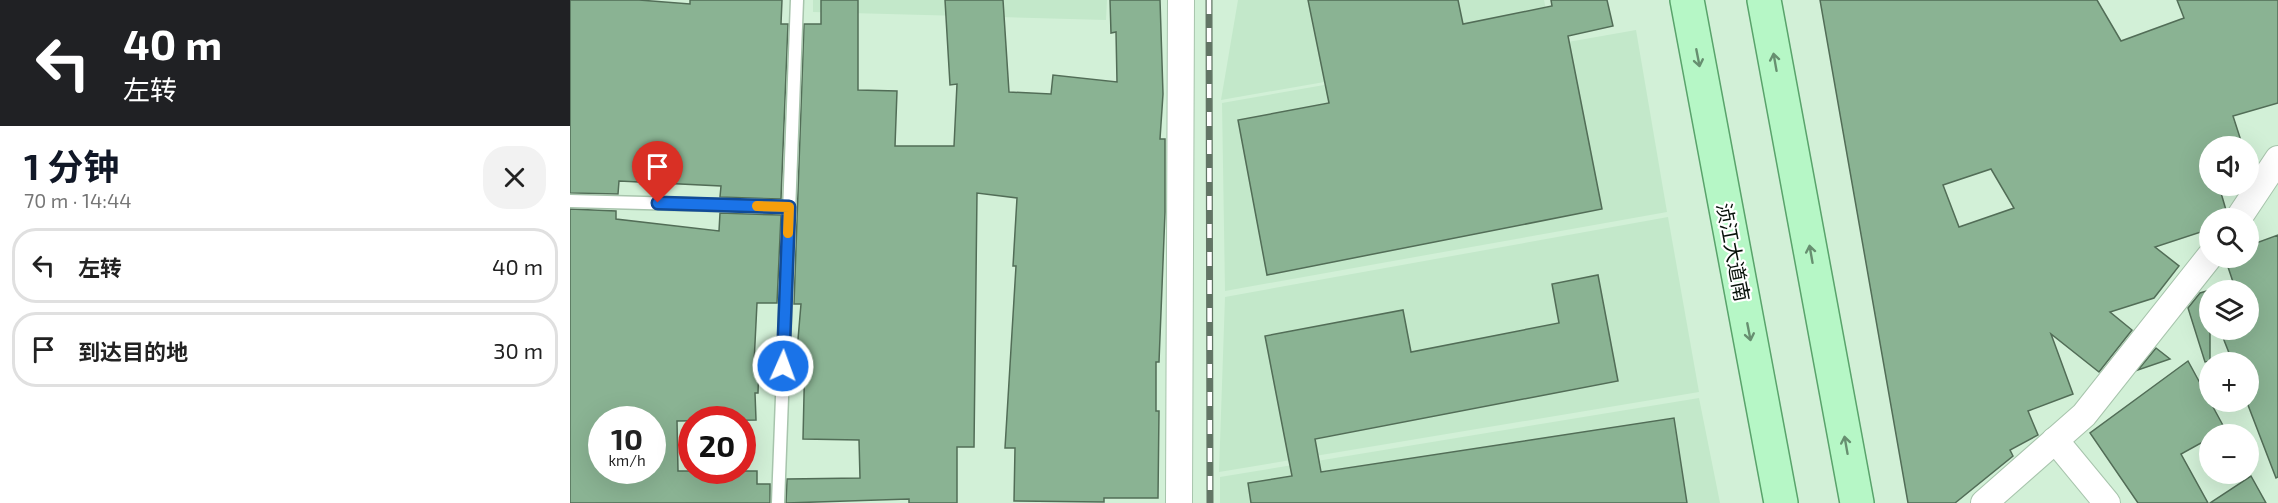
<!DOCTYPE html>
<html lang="zh">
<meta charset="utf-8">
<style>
body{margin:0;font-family:"Exo 2","Noto Sans SC",sans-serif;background:#f2f2f2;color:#222;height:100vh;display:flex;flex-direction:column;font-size:22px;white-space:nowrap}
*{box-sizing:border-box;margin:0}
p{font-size:20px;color:#767676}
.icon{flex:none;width:33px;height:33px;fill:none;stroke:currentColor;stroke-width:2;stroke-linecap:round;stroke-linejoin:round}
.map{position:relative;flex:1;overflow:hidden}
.drawer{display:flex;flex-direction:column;background:#fff;width:570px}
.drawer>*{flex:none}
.banner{background:#202124;color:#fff;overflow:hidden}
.tools{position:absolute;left:1629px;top:136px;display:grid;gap:12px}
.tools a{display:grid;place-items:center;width:60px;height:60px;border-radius:50%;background:#fff;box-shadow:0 6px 24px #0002;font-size:30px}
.speed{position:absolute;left:18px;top:406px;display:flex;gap:12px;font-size:30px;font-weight:700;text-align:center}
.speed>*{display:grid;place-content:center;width:78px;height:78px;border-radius:50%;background:#fff;box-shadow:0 6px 24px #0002;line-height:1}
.speed small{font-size:15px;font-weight:400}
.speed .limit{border:9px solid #d22;background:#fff;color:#111}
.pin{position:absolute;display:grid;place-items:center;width:51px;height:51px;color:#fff;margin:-62px -26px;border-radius:50% 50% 50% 0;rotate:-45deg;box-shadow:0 0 6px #0007}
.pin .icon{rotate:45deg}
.me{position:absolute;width:66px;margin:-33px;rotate:2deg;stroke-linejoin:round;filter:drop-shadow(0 0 4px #0008)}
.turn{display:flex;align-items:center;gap:21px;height:126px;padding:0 24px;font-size:27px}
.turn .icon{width:78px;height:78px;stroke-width:2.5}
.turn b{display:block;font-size:42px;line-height:51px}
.round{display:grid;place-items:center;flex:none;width:63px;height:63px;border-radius:24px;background:#f2f2f2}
.headline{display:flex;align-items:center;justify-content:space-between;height:102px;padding:0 24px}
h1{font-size:36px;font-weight:700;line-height:45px;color:#111827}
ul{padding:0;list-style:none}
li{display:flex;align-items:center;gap:18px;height:75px;margin:0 12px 9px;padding:0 12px;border:3px solid #e0e0e0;border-radius:24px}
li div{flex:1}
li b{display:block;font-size:22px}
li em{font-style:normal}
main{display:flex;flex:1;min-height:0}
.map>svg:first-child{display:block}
.built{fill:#c3e8ca}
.building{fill:#8ab393;stroke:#526d57;stroke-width:1.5;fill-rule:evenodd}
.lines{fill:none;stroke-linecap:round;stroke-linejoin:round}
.service-casing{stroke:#a7c4ac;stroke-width:15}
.minor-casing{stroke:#a7c4ac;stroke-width:28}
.primary-casing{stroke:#59a36b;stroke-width:36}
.service{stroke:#fff;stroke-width:12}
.minor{stroke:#fff;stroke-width:26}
.primary{stroke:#b6f7c6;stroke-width:33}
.rail-casing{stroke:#627565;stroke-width:7}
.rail{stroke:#fff;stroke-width:4.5;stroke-dasharray:14;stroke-linecap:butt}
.oneway{stroke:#678f70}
.route-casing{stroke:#114b97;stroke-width:15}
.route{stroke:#1a73e8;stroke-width:10}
.slow{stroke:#f59e0b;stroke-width:10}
.labels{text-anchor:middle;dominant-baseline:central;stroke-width:4.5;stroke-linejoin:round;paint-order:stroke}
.street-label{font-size:20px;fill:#061008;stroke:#fff}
</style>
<main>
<section class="drawer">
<div class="banner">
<div class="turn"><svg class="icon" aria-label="left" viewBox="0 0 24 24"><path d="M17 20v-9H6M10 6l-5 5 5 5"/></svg><div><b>40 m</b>左转</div></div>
</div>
<div class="headline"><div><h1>1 分钟</h1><p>70 m · 14:44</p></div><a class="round"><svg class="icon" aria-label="close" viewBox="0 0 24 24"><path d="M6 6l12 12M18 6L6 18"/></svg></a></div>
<ul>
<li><svg class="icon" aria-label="left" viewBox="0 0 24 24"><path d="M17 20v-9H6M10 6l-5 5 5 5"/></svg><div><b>左转</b></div><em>40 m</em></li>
<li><svg class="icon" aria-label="arrive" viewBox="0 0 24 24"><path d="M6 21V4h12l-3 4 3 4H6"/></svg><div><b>到达目的地</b></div><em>30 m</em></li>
</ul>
</section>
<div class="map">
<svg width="1708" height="503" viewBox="0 0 1708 503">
<rect width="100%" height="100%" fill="#d2f0d7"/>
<g class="built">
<polygon points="243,0 537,0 536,20 243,12"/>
<polygon points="668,0 974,0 983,42 651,100"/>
<polygon points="1066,30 1097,212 655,291 652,103"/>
<polygon points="1098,217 1129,392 649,472 655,297"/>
<polygon points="1129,398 1150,503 650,503 650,477"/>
</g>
<g class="building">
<polygon points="0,0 69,0 120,4 120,0 212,0 211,24 218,24 211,199 150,197 151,186 49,181 48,194 0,193"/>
<polygon points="251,0 288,0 288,90 327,91 325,146 384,146 387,84 380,85 375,0 433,0 439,92 481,94 483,75 547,82 546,32 541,33 540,0 590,0 593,94 590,139 595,139 595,212 589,362 586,362 586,411 589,411 588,498 534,498 534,502 444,501 445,448 435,448 446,266 443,266 447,198 407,193 404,447 387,447 387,503 339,503 339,499 216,503 217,479 290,478 289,440 233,439 235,352 227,351 231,304 224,304 234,24 251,24"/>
<polygon points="738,0 888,0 893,24 982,6 981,0 1037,0 1043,26 998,36 1032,209 697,275 668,120 759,103"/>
<path d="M 1250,0 L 1527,0 L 1551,41 L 1614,18 L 1607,0 L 1708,0 L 1708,103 L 1663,116 L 1673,147 L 1640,147 L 1640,186 L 1649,186 L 1656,210 L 1653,219 L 1640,219 L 1640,229 L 1585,247 L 1609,266 L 1584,298 L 1540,312 L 1562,330 L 1529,372 L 1481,334 L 1503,394 L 1458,411 L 1468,435 L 1440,450 L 1443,456 L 1385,503 L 1338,503 ZM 1421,169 L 1444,208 L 1389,227 L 1373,185 Z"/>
<path d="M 0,209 L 46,211 L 46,219 L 149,231 L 150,213 L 211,215 L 207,303 L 187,303 L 184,363 L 189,363 L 188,393 L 185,393 L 186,420 L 107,421 L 108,471 L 187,471 L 187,484 L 200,484 L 200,503 L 0,503 ZM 32,420 L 82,420 L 82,471 L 32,471 Z"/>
<polygon points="1708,235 1708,477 1706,478 1678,405 1678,363 1663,363 1650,330 1678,330 1678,291 1666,291 1655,258 1678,258 1678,246"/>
<polygon points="1028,275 1048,381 745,439 751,472 1104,418 1117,503 681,503 678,483 722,476 695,336 833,310 841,352 989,323 982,284"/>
<polygon points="1640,290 1640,361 1635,362 1618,308 1630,293"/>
<polygon points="1586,348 1600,359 1568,370"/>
<polygon points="1618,361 1655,429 1640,435 1640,438 1611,454 1638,503 1568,503 1520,433"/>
<polygon points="1681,476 1696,503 1640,503"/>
</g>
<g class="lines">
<g class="service-casing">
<g id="service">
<polyline points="0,201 219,207"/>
<polyline points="208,503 227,0"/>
</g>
</g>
<g class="minor-casing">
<g id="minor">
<polyline points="1668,219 1708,159"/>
<polyline points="1485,440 1537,503"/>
<polyline points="609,503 611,0"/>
<polyline points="1414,503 1514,415 1640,256"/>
</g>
</g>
<g class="primary-casing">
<g id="primary">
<polyline points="1117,0 1211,503"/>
<polyline points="1194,0 1287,503"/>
</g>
</g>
<use href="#service" class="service"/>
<use href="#minor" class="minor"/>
<use href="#primary" class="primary"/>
<g class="rail-casing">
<polyline id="rail" points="639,0 640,503"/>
</g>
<use href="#rail" class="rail"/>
</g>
<defs><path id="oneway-shaft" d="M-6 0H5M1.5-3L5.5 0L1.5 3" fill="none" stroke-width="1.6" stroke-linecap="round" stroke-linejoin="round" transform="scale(1.5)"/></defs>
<g class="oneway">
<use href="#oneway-shaft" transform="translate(1128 58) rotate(79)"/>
<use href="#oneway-shaft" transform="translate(1205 62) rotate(-100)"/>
<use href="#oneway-shaft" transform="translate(1241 254) rotate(-100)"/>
<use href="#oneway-shaft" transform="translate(1179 332) rotate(79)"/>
<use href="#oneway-shaft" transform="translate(1276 445) rotate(-100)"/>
</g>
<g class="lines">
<g class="route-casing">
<polyline id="route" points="88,203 219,207 213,366"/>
</g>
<use href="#route" class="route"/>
<polyline class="slow" points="187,206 219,207 218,233"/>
</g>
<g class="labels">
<g class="street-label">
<text transform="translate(1164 252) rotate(79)">浈江大道南</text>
</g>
</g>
</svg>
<div class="tools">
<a><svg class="icon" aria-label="sound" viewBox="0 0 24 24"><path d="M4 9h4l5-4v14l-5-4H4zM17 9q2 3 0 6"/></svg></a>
<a><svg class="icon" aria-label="search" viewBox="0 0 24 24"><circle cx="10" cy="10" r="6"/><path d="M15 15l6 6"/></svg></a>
<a><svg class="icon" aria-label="layers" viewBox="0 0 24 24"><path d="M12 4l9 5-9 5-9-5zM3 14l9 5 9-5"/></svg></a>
<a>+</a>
<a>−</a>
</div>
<div class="speed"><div>10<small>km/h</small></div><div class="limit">20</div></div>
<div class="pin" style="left:88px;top:203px;background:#d93025"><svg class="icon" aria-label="arrive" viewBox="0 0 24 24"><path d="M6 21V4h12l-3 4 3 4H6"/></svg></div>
<svg class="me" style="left:213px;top:366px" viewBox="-20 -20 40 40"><circle r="17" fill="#1a73e8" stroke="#fff" stroke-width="3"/><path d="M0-11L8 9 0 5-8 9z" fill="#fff"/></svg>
</div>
</main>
